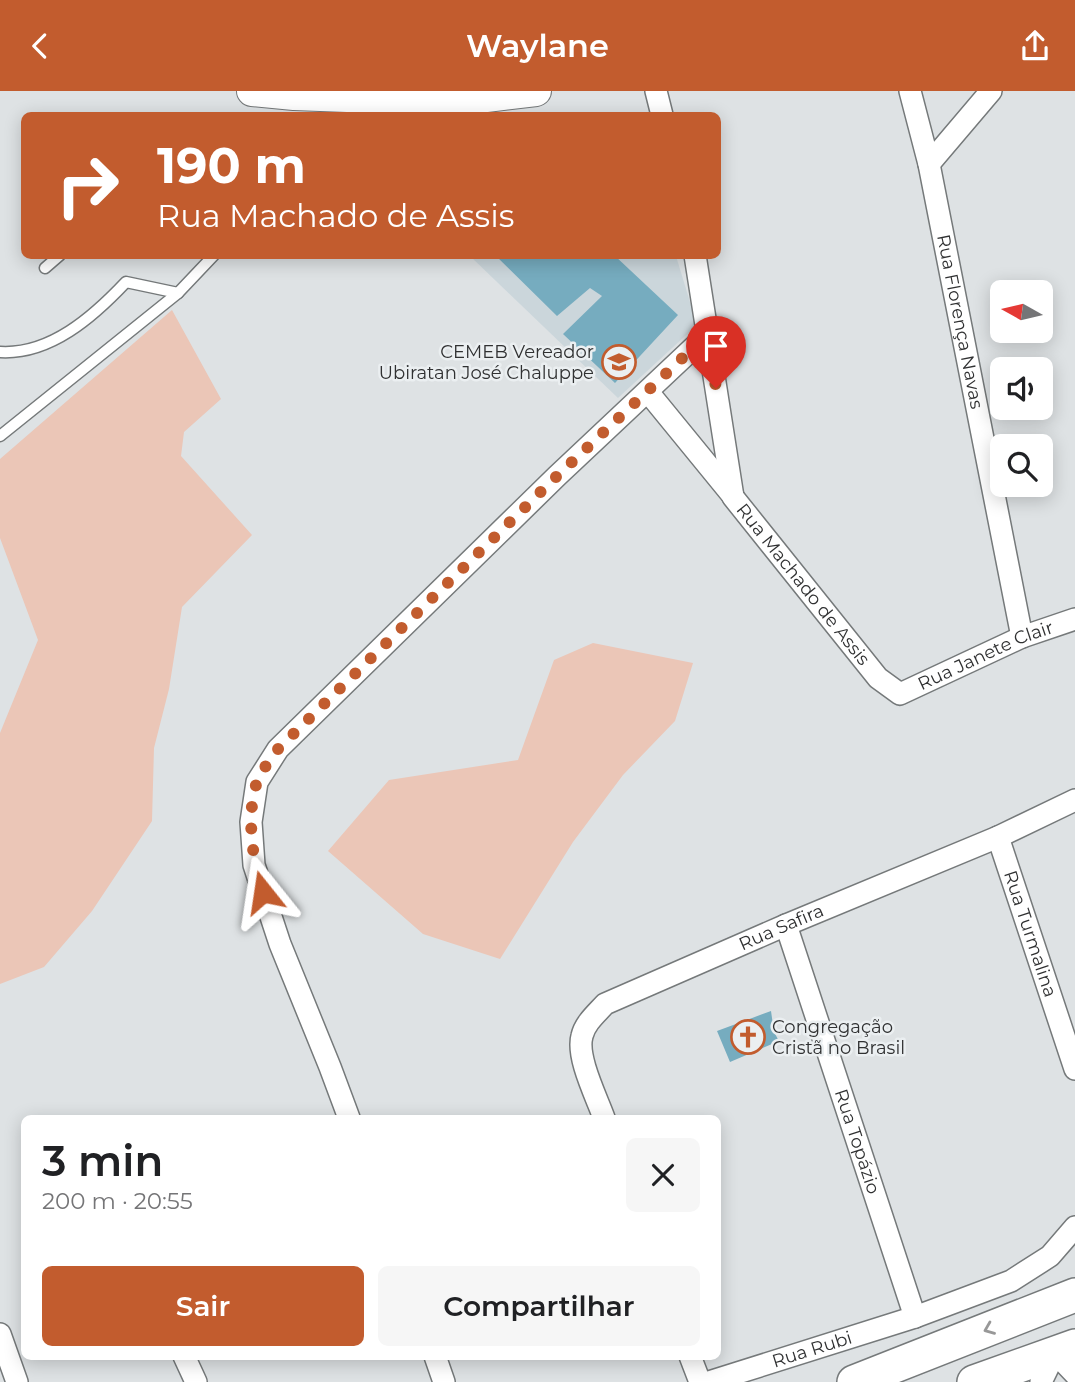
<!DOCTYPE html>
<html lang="pt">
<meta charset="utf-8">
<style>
body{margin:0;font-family:Montserrat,sans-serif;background:#f6f6f6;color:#202124;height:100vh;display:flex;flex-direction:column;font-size:26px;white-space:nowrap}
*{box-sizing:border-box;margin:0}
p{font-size:23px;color:#757577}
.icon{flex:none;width:38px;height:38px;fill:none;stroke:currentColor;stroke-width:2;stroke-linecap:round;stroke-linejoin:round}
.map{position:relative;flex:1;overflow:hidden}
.panel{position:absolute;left:21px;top:1024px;width:700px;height:245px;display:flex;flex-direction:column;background:#fff;border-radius:10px;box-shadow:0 4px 18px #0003}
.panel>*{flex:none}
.top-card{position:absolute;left:21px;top:21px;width:700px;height:147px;border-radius:10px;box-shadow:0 4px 18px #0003;background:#c25c2e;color:#fff;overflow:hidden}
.needle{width:46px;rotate:278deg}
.tools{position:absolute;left:990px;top:189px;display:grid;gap:14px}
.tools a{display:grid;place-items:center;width:63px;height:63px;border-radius:10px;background:#fff;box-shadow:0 4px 18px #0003;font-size:35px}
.pin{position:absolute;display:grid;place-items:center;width:60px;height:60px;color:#fff;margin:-72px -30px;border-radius:50% 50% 50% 0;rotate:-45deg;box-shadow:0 0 7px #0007}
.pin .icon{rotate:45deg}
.me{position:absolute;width:77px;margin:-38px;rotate:345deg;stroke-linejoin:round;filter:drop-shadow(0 0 5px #0008)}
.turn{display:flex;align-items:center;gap:24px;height:147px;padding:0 21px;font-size:32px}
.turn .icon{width:91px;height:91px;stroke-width:2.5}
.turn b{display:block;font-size:49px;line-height:60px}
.round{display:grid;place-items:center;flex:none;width:74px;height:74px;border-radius:10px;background:#f6f6f6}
.head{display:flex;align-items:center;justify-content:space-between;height:119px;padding:0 21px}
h1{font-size:42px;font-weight:600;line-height:52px}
.button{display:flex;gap:14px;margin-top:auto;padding:14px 21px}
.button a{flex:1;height:80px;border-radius:10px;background:#c25c2e;color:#fff;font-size:28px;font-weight:600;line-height:80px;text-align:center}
.button a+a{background:#f6f6f6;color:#202124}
header{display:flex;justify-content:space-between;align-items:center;height:91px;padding:0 21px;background:#c25c2e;color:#fff;font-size:32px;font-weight:600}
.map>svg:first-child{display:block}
.built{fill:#cbd6db}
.green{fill:#ebc6b7}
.building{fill:#76acbf}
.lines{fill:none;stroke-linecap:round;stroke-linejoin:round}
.lane-casing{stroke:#75797a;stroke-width:13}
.street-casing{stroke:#75797a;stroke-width:24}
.secondary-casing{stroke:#75797a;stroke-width:32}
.primary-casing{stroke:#75797a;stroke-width:36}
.lane{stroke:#fff;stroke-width:10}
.street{stroke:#fff;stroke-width:21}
.secondary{stroke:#fff;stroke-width:30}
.primary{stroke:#fff;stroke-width:33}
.oneway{stroke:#989898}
.route{stroke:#c25c2e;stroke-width:12;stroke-dasharray:0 21.6}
.labels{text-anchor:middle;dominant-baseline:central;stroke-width:5;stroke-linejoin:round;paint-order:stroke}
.street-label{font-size:18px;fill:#303132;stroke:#ebeff1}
.poi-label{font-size:18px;fill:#303132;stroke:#ebeff1;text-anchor:end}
</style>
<header><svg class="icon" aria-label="back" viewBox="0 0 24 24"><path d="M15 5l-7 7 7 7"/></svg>Waylane<svg class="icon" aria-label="share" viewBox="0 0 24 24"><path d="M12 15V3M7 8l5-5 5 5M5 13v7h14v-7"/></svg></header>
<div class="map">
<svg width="1075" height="1291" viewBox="0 0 1075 1291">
<rect width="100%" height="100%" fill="#dee2e4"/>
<polygon class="built" points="470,165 676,165 697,234 618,307"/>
<g class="green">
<polygon points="172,219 221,308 184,341 181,365 252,444 182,516 169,598 154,657 152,730 92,820 44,876 0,893 0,642 38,549 0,447 0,368"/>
<polygon points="593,552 693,572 675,630 623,684 573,751 500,868 423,843 328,760 389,689 518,669 554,569"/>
</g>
<g class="building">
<polygon points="495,164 614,164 678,224 615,292 563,243 602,205 590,197 557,225"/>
<polygon points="771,920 774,941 779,950 730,971 717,940"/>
</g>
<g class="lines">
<g class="lane-casing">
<g id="lane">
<polyline points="45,177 60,164"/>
<path d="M 0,261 C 50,264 93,226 126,191 L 178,202"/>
<polyline points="0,345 178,202 214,164"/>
</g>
</g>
<g class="street-casing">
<g id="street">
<polyline points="656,0 662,24"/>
<path id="s1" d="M 910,0 L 929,73 L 1022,546"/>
<polyline points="929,73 991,0"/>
<path id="s2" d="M 695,164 L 733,406 L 878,587 L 900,603 L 1022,546 L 1075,528"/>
<polyline points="648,301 733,405"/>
<path id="s3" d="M 998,746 L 1075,978"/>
<path id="s4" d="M 786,834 L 915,1226"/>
<polyline points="349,1027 330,976 280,853 254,774 251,731 257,691 278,658 557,385 708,243"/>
<path id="s5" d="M 604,1027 C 597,1007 576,966 582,945 C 585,932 596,923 605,913 L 786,834 L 998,746 L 1075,709"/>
<polyline points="0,1243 17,1291"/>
<polyline points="184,1265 196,1291"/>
<polyline points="435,1265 444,1291"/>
<polyline points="690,1265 700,1291"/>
<path id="s6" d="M 709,1291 L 915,1226 L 1011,1190 L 1050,1165 L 1075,1136"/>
<polyline points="1041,1291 1055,1262 1075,1283"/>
</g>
</g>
<g class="secondary-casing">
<polyline id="secondary" points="252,0 294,4 454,10 536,0"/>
</g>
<g class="primary-casing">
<g id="primary">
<polyline points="854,1291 1075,1204"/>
<polyline points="974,1291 1075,1255"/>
</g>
</g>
<use href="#lane" class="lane"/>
<use href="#street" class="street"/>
<use href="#secondary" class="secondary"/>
<use href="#primary" class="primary"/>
</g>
<defs><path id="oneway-chevron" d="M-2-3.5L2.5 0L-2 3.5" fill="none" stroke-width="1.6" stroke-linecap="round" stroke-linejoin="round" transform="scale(1.75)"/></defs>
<use class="oneway" href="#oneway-chevron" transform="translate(989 1238) rotate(158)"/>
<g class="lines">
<path class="route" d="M 263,801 C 252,769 246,723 257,691 C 261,680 271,668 278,658 L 557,385 L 708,243 L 716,297"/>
</g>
<defs>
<g id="school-ring" transform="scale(1.75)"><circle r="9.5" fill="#ebeff1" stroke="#c25c2e" stroke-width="1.5"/><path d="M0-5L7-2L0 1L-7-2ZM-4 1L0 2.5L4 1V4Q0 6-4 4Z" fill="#c25c2e"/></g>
<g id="church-ring" transform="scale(1.75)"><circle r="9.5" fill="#ebeff1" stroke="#c25c2e" stroke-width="1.5"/><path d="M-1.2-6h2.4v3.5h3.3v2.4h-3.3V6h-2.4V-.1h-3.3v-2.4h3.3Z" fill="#c25c2e"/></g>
</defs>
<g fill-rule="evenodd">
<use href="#school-ring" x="619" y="271"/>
<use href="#church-ring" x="748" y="946"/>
</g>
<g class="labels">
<g class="street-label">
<text stroke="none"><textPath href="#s1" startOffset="236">Rua Florença Navas</textPath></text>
<text stroke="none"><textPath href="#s2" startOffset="357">Rua Machado de Assis</textPath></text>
<text stroke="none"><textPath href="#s2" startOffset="598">Rua Janete Clair</textPath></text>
<text stroke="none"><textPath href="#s5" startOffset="318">Rua Safira</textPath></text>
<text stroke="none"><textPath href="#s3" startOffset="102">Rua Turmalina</textPath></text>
<text stroke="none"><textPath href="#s4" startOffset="228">Rua Topázio</textPath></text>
<text stroke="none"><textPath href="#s6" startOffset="108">Rua Rubi</textPath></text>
</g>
<g class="poi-label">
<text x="594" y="261">CEMEB Vereador<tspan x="594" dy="21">Ubiratan José Chaluppe</tspan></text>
<text x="772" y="936" text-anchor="start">Congregação<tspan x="772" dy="21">Cristã no Brasil</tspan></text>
</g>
</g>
</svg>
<div class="tools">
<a><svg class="needle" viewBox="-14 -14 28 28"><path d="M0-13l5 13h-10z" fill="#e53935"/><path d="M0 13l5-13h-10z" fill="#757577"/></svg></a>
<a><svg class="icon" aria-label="sound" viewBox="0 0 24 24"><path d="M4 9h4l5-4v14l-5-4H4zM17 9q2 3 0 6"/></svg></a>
<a><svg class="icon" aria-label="search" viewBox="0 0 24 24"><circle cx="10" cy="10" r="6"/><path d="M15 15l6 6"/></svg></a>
</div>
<div class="pin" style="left:716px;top:297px;background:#d93025"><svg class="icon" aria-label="arrive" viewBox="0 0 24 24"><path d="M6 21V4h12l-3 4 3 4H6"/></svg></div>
<svg class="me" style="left:263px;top:801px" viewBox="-20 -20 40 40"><path d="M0-17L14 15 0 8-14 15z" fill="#c25c2e" stroke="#fff" stroke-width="4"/></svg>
<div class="top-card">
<div class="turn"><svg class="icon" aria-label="right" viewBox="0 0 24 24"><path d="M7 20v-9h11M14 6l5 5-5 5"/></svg><div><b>190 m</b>Rua Machado de Assis</div></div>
</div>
<section class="panel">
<div class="head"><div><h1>3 min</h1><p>200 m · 20:55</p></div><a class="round"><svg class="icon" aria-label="close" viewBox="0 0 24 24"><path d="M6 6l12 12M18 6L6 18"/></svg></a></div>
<div class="button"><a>Sair</a><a>Compartilhar</a></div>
</section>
</div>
